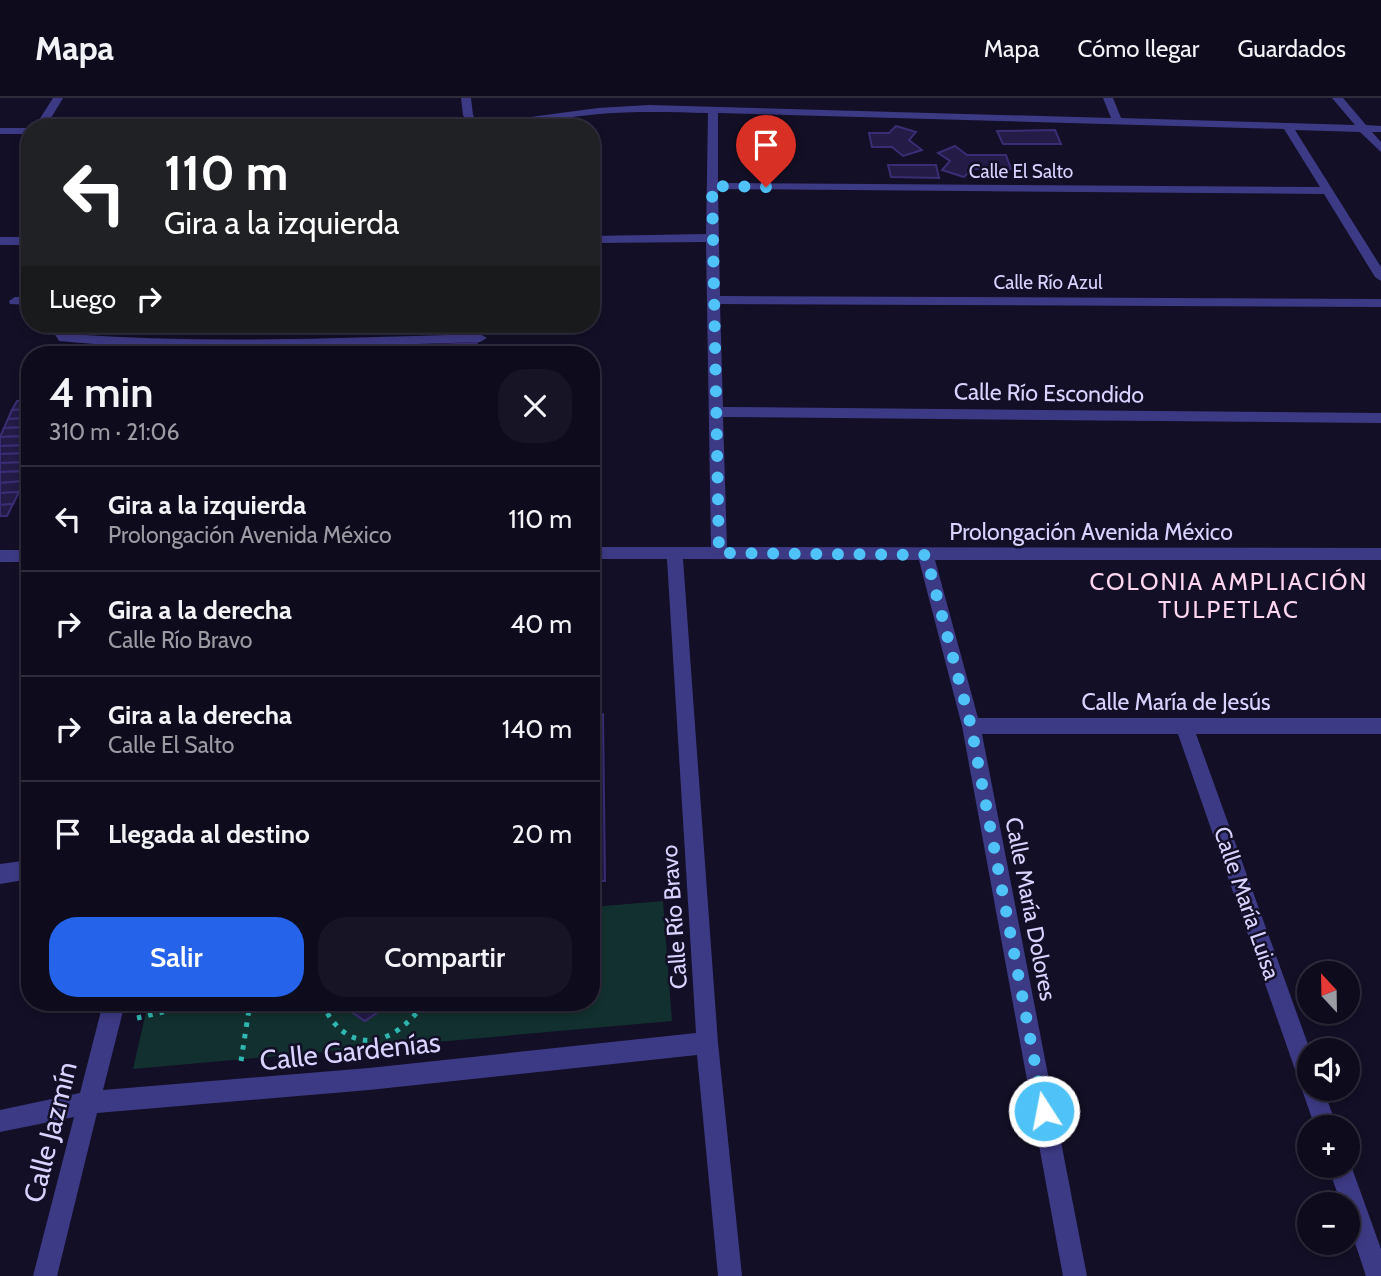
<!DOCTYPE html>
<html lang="es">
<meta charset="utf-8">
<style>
body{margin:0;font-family:Cabin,sans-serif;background:#171425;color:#f1f3f6;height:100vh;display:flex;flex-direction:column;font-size:26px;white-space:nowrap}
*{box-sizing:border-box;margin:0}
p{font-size:23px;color:#9b9ba3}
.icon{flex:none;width:38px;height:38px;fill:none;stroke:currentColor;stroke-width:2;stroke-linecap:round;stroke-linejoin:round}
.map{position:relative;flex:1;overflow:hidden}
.side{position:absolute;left:21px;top:248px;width:579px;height:665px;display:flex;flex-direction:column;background:#0e0b1c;border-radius:28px;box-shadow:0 4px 10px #0003,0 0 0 2px #2e2b3b}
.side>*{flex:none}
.banner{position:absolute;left:21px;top:21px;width:579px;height:214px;border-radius:28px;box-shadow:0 4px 10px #0003,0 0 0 2px #2e2b3b;background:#202124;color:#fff;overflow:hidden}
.needle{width:46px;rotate:338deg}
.fabs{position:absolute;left:1297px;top:863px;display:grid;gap:14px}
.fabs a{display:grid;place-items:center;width:63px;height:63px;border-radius:50%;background:#0e0b1c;box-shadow:0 4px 10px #0003,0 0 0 2px #2e2b3b;font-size:35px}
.pin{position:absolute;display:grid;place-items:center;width:60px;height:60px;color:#fff;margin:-72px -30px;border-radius:50% 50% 50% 0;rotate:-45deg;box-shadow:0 0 7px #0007}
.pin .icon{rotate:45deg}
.me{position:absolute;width:77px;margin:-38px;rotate:349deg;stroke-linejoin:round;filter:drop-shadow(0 0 5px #0008)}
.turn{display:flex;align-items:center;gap:24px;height:147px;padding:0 28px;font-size:32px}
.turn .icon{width:91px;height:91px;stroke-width:2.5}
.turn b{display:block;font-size:49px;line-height:60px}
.then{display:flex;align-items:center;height:66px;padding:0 28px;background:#0003;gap:14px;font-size:26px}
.round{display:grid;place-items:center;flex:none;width:74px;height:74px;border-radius:28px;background:#171425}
.headline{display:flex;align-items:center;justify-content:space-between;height:119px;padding:0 28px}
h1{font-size:42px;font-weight:600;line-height:52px}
.cta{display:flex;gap:14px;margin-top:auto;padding:14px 28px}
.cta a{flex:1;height:80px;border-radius:28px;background:#2563eb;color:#fff;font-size:28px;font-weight:600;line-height:80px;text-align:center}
.cta a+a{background:#171425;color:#f1f3f6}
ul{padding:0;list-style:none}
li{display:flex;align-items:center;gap:21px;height:105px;padding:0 28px;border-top:2px solid #2e2b3b}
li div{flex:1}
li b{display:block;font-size:26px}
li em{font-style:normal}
header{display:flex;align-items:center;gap:42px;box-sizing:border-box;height:98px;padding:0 35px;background:#0e0b1c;border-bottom:2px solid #2e2b3b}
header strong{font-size:33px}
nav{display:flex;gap:38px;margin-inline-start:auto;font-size:24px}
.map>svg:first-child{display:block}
.green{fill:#12302f}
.building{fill:#241b47;stroke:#3b2d73;stroke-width:2}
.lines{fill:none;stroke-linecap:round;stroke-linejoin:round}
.path{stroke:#2fb8b0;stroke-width:5;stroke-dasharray:4.5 7;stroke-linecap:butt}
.minor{fill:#3d3a85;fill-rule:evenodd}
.route{stroke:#4fc3f7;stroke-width:12;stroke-dasharray:0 21.6}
.labels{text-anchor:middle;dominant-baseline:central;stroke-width:5;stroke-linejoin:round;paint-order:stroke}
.far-street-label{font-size:19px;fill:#d9d4ff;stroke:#130f26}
.street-label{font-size:23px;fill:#d9d4ff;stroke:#130f26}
.neighbourhood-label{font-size:24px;letter-spacing:2px;fill:#ffd6f0;stroke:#130f26}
.near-street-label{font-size:28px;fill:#d9d4ff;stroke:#130f26}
</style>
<header>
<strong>Mapa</strong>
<nav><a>Mapa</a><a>Cómo llegar</a><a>Guardados</a></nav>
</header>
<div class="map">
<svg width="1381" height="1178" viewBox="0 0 1381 1178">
<rect width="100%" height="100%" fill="#130f26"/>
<polygon class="green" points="663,803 672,923 133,971 148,905 592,905 592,809"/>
<g class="building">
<polygon points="896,28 916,34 909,42 922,52 903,58 892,49 872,49 869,35 889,35"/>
<polygon points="1055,32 1061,46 1003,46 997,33"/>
<polygon points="955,48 967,57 1006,57 1011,71 972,71 964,79 942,72 950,63 938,55"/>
<polygon points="888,67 936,67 939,80 891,79"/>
<polygon points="477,245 476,254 434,256 435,247"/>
<polygon points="87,250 84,257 39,257 42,252"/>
<polygon points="476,254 476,257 434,257 434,256"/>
<polygon points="17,303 30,303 30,311 12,312"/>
<polygon points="30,311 30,320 8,321 12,312"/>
<polygon points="30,320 30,329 4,330 8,321"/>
<polygon points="30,329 30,338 0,339 4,330"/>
<polygon points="30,338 30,347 0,348 0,339"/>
<polygon points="30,347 30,355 0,356 0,348"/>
<polygon points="30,355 30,364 0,365 0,356"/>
<polygon points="30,364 29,373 0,374 0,365"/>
<polygon points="29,373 24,383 0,385 0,374"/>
<polygon points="24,383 19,394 0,395 0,385"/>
<polygon points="19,394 13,406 0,407 0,395"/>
<polygon points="13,406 7,418 0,418 0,407"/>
<polygon points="592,604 594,604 594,617 603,616 605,783 592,783"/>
<polygon points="338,905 391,905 365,923"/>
</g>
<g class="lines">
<g class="path">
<path d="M 322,905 C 347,960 394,949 424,905"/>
<polyline points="137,920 201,905"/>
<polyline points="241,963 250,905"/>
</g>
<g class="minor">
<polygon points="53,0 63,0 45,30 34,30"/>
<path d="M 461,0 L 471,0 L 473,17 L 478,26 L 598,10 L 649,7 L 1111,20 L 1103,0 L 1113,0 L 1121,20 L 1355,27 L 1332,0 L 1343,0 L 1366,27 L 1381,28 L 1381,34 L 1372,34 L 1381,44 L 1381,54 L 1360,34 L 1295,32 L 1381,169 L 1381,183 L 1375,179 L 1324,96 L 718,91 L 720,198 L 1381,201 L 1381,209 L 720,206 L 723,309 L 1381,315 L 1381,325 L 723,319 L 727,449 L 1381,450 L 1381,462 L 935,462 L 978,620 L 1381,620 L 1381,636 L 1196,636 L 1310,952 L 1309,990 L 1323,990 L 1337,1029 L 1315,1029 L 1178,636 L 982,636 L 1087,1178 L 1063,1178 L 962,628 L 919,462 L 683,461 L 718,945 L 742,1178 L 718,1178 L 697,957 L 369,992 L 97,1015 L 57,1178 L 33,1178 L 74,1019 L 0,1034 L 0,1012 L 80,995 L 103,905 L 125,905 L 103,992 L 369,970 L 696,935 L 667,461 L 592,461 L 592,449 L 711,449 L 706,144 L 592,145 L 592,138 L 706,136 L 708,15 C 671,14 635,13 599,16 C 554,20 510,30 464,30 L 468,27 L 463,17 ZM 718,15 L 1284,31 L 1320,89 L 718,85 Z"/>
<rect x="0" y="30" width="30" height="6"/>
<rect x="0" y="139" width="30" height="8"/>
<polygon points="15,199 30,199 30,207 10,206 9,203"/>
<path d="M 59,226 L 71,226 L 68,236 C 205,246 343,240 480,236 L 487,240 L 480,244 L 261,251 L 129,249 L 59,243 L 54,235 Z"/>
<rect x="0" y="452" width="30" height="12"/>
<polygon points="30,762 30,781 0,786 0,766"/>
<polygon points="1348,1059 1381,1151 1381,1178 1366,1178 1348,1124 1348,1106 1341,1106 1328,1068 1348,1068"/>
</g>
</g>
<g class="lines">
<polyline class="route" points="766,89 712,88 719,455 926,457 971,628 1044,1013"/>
</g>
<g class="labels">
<g class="far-street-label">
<text x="1021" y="73">Calle El Salto</text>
<text x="1048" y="184">Calle Río Azul</text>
</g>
<g class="street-label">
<text transform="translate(1049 295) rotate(1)">Calle Río Escondido</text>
<text x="1091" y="434">Prolongación Avenida México</text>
<text x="1176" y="604">Calle María de Jesús</text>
<text transform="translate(1247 805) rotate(71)">Calle María Luisa</text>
<text transform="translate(1031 811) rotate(79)">Calle María Dolores</text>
<text transform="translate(674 819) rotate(-94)">Calle Río Bravo</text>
</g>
<g class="neighbourhood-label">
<text x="1229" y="483">COLONIA AMPLIACIÓN<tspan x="1229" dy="28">TULPETLAC</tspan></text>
</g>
<g class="near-street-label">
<text transform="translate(350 953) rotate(-6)">Calle Gardenías</text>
<text transform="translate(50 1034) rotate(-76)">Calle Jazmín</text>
</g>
</g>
</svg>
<div class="fabs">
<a><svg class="needle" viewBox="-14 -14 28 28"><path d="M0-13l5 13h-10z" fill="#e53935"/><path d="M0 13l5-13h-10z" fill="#9b9ba3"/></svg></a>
<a><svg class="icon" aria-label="sound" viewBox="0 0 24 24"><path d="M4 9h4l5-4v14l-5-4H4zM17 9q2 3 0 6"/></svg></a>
<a>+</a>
<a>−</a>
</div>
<div class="pin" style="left:766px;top:89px;background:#d93025"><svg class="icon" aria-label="arrive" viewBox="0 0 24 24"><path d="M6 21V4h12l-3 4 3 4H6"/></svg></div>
<svg class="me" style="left:1044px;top:1013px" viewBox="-20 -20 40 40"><circle r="17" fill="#4fc3f7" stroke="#fff" stroke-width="3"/><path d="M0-11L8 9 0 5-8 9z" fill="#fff"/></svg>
<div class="banner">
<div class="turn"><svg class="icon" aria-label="left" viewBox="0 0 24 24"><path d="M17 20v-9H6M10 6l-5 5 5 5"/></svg><div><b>110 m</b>Gira a la izquierda</div></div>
<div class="then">Luego<svg class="icon" aria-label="right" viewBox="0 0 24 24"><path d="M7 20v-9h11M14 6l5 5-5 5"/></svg></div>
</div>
<section class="side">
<div class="headline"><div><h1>4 min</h1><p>310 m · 21:06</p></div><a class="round"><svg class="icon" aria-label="close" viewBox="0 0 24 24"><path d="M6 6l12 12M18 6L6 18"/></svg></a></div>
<ul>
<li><svg class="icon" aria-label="left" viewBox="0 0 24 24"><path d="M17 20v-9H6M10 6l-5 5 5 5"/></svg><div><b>Gira a la izquierda</b><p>Prolongación Avenida México</p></div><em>110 m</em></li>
<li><svg class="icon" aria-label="right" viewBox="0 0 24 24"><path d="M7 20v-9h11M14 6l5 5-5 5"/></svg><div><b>Gira a la derecha</b><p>Calle Río Bravo</p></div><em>40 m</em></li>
<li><svg class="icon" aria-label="right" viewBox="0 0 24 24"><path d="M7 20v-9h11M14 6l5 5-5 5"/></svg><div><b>Gira a la derecha</b><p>Calle El Salto</p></div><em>140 m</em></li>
<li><svg class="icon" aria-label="arrive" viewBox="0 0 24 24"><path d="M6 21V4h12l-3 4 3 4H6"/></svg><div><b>Llegada al destino</b></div><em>20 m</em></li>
</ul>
<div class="cta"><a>Salir</a><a>Compartir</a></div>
</section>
</div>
